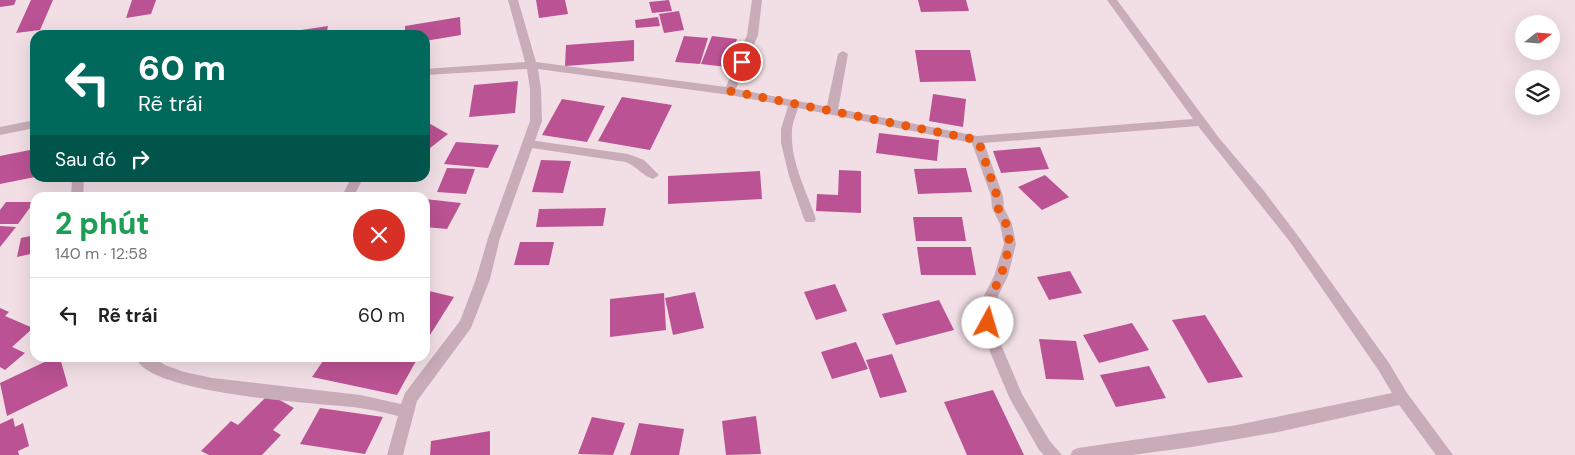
<!DOCTYPE html>
<html lang="vi">
<meta charset="utf-8">
<style>
body{margin:0;font-family:"DM Sans",sans-serif;background:#f6f6f6;color:#222;height:100vh;display:flex;flex-direction:column;font-size:19px;white-space:nowrap}
*{box-sizing:border-box;margin:0}
p{font-size:16px;color:#767676}
.icon{flex:none;width:28px;height:28px;fill:none;stroke:currentColor;stroke-width:2;stroke-linecap:round;stroke-linejoin:round}
.map{position:relative;flex:1;overflow:hidden}
.side{position:absolute;left:30px;top:192px;width:400px;height:170px;display:flex;flex-direction:column;background:#fff;border-radius:15px;box-shadow:0 5px 20px #0002}
.side>*{flex:none}
.hud{position:absolute;left:30px;top:30px;width:400px;height:152px;border-radius:15px;box-shadow:0 5px 20px #0002;background:#00695c;color:#fff;overflow:hidden}
.needle{width:32px;rotate:73deg}
.tools{position:absolute;left:1515px;top:15px;display:grid;gap:10px}
.tools a{display:grid;place-items:center;width:45px;height:45px;border-radius:50%;background:#fff;box-shadow:0 5px 20px #0002;font-size:25px}
.pin{position:absolute;display:grid;place-items:center;width:42px;height:42px;color:#fff;margin:-21px;border:2px solid #fff;border-radius:50%;box-shadow:0 1px 5px #0007}
.me{position:absolute;width:55px;margin:-28px;rotate:6deg;stroke-linejoin:round;filter:drop-shadow(0 0 4px #0008)}
.turn{display:flex;align-items:center;gap:18px;height:105px;padding:0 25px;font-size:22px}
.turn .icon{width:65px;height:65px;stroke-width:2.5}
.turn b{display:block;font-size:35px;line-height:42px}
.then{display:flex;align-items:center;height:48px;padding:0 25px;background:#0003;gap:10px;font-size:19px}
.round{display:grid;place-items:center;flex:none;width:52px;height:52px;border-radius:26px;background:#f6f6f6}
.headline{display:flex;align-items:center;justify-content:space-between;height:85px;padding:0 25px}
h1{font-size:30px;font-weight:800;line-height:38px;color:#1e9e55}
ul{padding:0;list-style:none}
li{display:flex;align-items:center;gap:15px;height:75px;padding:0 25px;border-top:1px solid #e0e0e0}
li div{flex:1}
li b{display:block;font-size:19px}
li em{font-style:normal}
.map>svg:first-child{display:block}
.building{fill:#bb5293}
.lines{fill:none;stroke-linecap:round;stroke-linejoin:round}
.service{fill:#c8acb7;fill-rule:evenodd}
.minor{fill:#c8acb7;fill-rule:evenodd}
.route{stroke:#ea580c;stroke-width:9;stroke-dasharray:0 16.2}
</style>
<div class="map">
<svg width="1575" height="455" viewBox="0 0 1575 455">
<rect width="100%" height="100%" fill="#f1dfe5"/>
<g class="building">
<polygon points="0,0 16,0 14,5 0,7"/>
<polygon points="31,0 53,0 40,30 16,33"/>
<polygon points="132,0 156,0 151,14 126,18"/>
<polygon points="536,0 565,0 568,14 539,18"/>
<polygon points="669,0 672,11 652,13 649,2"/>
<polygon points="918,0 966,0 969,11 921,12"/>
<polygon points="679,11 684,30 664,33 659,14"/>
<polygon points="460,17 461,35 425,41 425,35 405,35 405,26"/>
<polygon points="658,17 660,26 636,28 635,20"/>
<polygon points="328,26 326,35 280,35 281,33"/>
<polygon points="684,36 708,38 700,64 675,62"/>
<polygon points="712,36 737,39 727,67 701,64"/>
<polygon points="634,40 634,61 565,66 566,45"/>
<polygon points="915,50 970,50 976,81 920,82"/>
<polygon points="518,81 515,113 469,117 474,85"/>
<polygon points="933,94 966,99 963,127 929,121"/>
<polygon points="622,97 672,105 650,150 598,141"/>
<polygon points="562,99 605,106 587,142 542,135"/>
<polygon points="425,121 448,134 425,152"/>
<polygon points="879,133 939,140 937,161 876,153"/>
<polygon points="456,142 499,145 488,168 444,164"/>
<polygon points="1040,147 1049,169 1001,173 993,151"/>
<polygon points="35,149 35,177 0,184 0,156"/>
<polygon points="541,160 571,161 563,193 532,192"/>
<polygon points="447,168 475,169 466,194 437,192"/>
<polygon points="966,168 972,192 918,194 914,169"/>
<polygon points="839,170 861,171 861,213 816,211 817,194 838,195"/>
<polygon points="760,171 762,199 668,204 668,176"/>
<polygon points="1045,175 1069,197 1042,210 1018,187"/>
<polygon points="425,199 461,203 447,229 425,227"/>
<polygon points="6,202 34,202 18,224 0,224 0,210"/>
<polygon points="606,208 603,226 536,227 539,209"/>
<polygon points="913,217 962,217 966,241 916,241"/>
<polygon points="0,226 16,227 0,247"/>
<polygon points="35,235 35,253 17,257 21,238"/>
<polygon points="520,242 554,242 549,265 514,265"/>
<polygon points="917,247 971,247 976,275 921,275"/>
<polygon points="1070,271 1082,293 1049,300 1037,277"/>
<polygon points="835,284 847,311 816,320 804,292"/>
<polygon points="425,290 454,297 430,335 425,334"/>
<polygon points="695,292 704,328 673,335 665,298"/>
<polygon points="664,293 666,330 610,337 610,299"/>
<polygon points="939,300 954,330 896,345 882,314"/>
<polygon points="0,308 9,312 5,316 33,328 12,347 25,353 5,370 0,367"/>
<polygon points="1205,315 1243,377 1208,383 1172,320"/>
<polygon points="1132,323 1149,350 1099,363 1083,335"/>
<polygon points="1039,339 1076,341 1084,380 1046,379"/>
<polygon points="856,342 868,369 832,379 821,352"/>
<polygon points="892,354 907,392 880,398 866,360"/>
<polygon points="53,358 60,358 68,386 7,416 0,383"/>
<polygon points="325,358 398,358 416,361 397,395 312,377"/>
<polygon points="1149,366 1166,398 1116,407 1100,375"/>
<polygon points="993,390 1024,455 967,455 944,402"/>
<polygon points="269,394 294,408 273,430 281,435 262,455 209,455 201,451 231,421 238,425"/>
<polygon points="320,408 383,417 365,454 300,444"/>
<polygon points="756,416 761,454 726,455 722,421"/>
<polygon points="592,417 625,423 613,455 578,454"/>
<polygon points="13,418 15,427 23,423 29,446 18,451 19,455 0,455 0,424"/>
<polygon points="639,423 684,429 679,455 630,455"/>
<polygon points="490,431 490,455 430,455 431,441"/>
</g>
<g class="lines">
<g class="service">
<polygon points="843,51 848,54 838,110 832,114 826,110 838,54"/>
<path d="M 529,140 L 628,154 L 644,160 L 659,175 L 653,179 C 643,176 636,166 626,162 L 525,147 L 523,144 L 525,141 Z"/>
</g>
<g class="minor">
<path d="M 508,0 L 518,0 L 536,62 L 726,87 L 747,35 L 752,0 L 762,0 L 758,35 L 736,89 L 977,136 L 1193,119 L 1107,0 L 1117,0 L 1219,138 L 1264,191 L 1298,236 L 1389,363 L 1407,393 L 1453,455 L 1436,455 L 1399,405 L 1278,432 L 1192,447 L 1132,455 L 1070,455 L 1073,450 L 1078,448 L 1237,425 L 1392,393 L 1379,371 L 1290,242 L 1198,126 L 984,143 L 1003,196 L 1004,208 L 1012,224 L 1016,244 L 1008,276 L 998,296 L 995,323 L 1002,347 L 1022,394 L 1049,440 L 1062,455 L 1044,455 L 1039,450 L 1009,397 L 988,347 L 981,323 L 984,296 L 994,276 L 1004,244 L 1000,224 L 992,208 L 991,196 L 972,143 L 798,108 C 796,116 792,123 792,131 C 790,161 807,192 816,219 L 814,222 L 806,222 L 804,219 L 789,176 L 781,143 L 781,129 L 788,106 L 730,95 L 538,69 L 541,89 L 542,121 L 500,238 L 490,279 L 471,328 L 417,401 L 403,455 L 387,455 L 398,416 C 383,412 368,409 353,407 C 315,403 149,394 136,358 L 154,358 L 165,365 L 184,372 L 212,378 L 360,395 L 401,404 L 405,393 L 460,321 L 476,279 L 488,238 L 530,121 L 530,89 L 527,69 L 425,75 L 425,69 L 525,62 Z"/>
<polygon points="35,120 35,128 0,135 0,127"/>
<polygon points="72,178 84,178 83,198 71,198"/>
<polygon points="351,178 363,178 353,198 341,198"/>
</g>
</g>
<g class="lines">
<polyline class="route" points="742,62 730,91 978,140 997,196 998,208 1006,224 1010,244 1001,276 991,296 988,323"/>
</g>
</svg>
<div class="tools">
<a><svg class="needle" viewBox="-14 -14 28 28"><path d="M0-13l5 13h-10z" fill="#e53935"/><path d="M0 13l5-13h-10z" fill="#767676"/></svg></a>
<a><svg class="icon" aria-label="layers" viewBox="0 0 24 24"><path d="M12 4l9 5-9 5-9-5zM3 14l9 5 9-5"/></svg></a>
</div>
<div class="pin" style="left:742px;top:62px;background:#d93025"><svg class="icon" aria-label="arrive" viewBox="0 0 24 24"><path d="M6 21V4h12l-3 4 3 4H6"/></svg></div>
<svg class="me" style="left:988px;top:323px" viewBox="-20 -20 40 40"><circle r="19" fill="#fff"/><path d="M0-13L10 11 0 6-10 11z" fill="#ea580c"/></svg>
<div class="hud">
<div class="turn"><svg class="icon" aria-label="left" viewBox="0 0 24 24"><path d="M17 20v-9H6M10 6l-5 5 5 5"/></svg><div><b>60 m</b>Rẽ trái</div></div>
<div class="then">Sau đó<svg class="icon" aria-label="right" viewBox="0 0 24 24"><path d="M7 20v-9h11M14 6l5 5-5 5"/></svg></div>
</div>
<section class="side">
<div class="headline"><div><h1>2 phút</h1><p>140 m · 12:58</p></div><a class="round" style="background:#d93025;color:#fff"><svg class="icon" aria-label="close" viewBox="0 0 24 24"><path d="M6 6l12 12M18 6L6 18"/></svg></a></div>
<ul>
<li><svg class="icon" aria-label="left" viewBox="0 0 24 24"><path d="M17 20v-9H6M10 6l-5 5 5 5"/></svg><div><b>Rẽ trái</b></div><em>60 m</em></li>
</ul>
</section>
</div>
